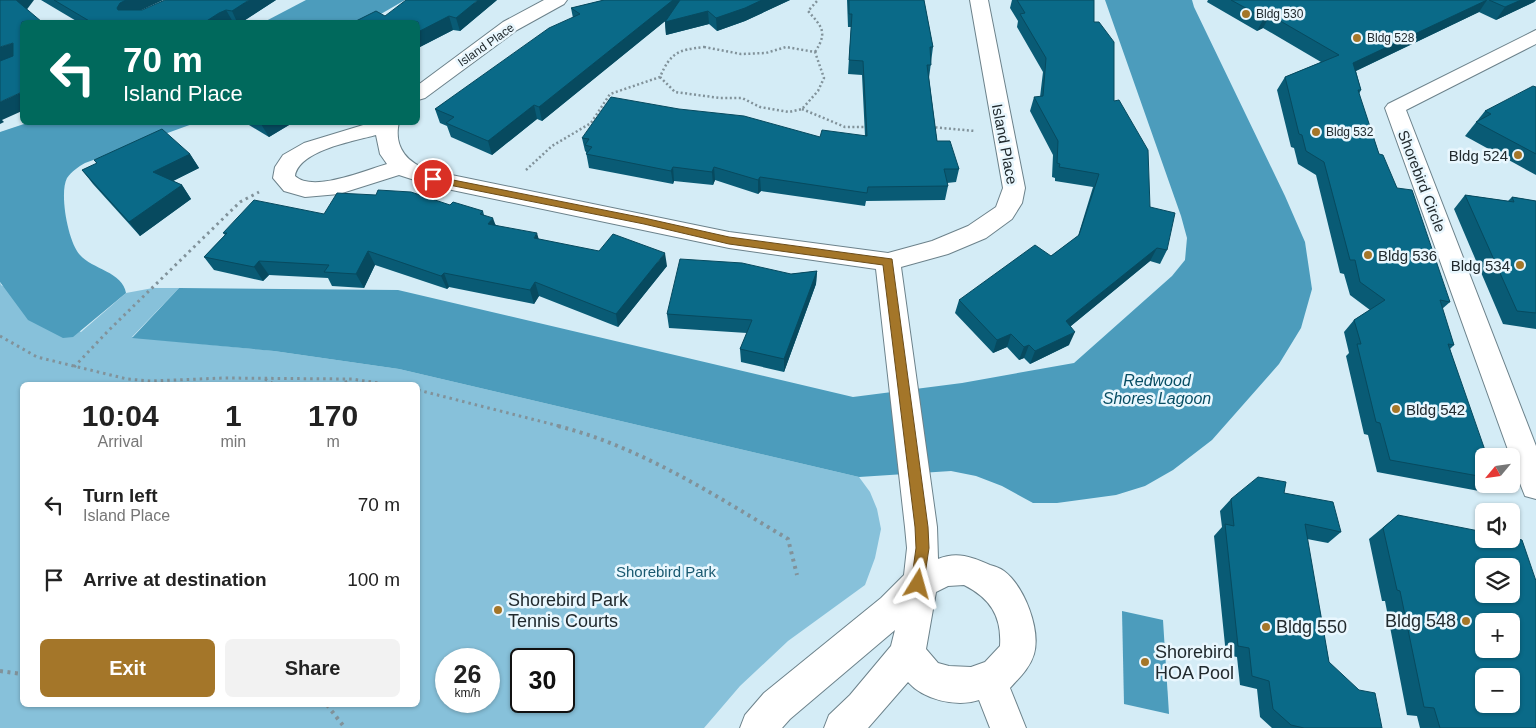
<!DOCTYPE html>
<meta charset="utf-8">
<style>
body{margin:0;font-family:Arial,sans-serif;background:#f2f2f2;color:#222;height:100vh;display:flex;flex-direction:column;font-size:19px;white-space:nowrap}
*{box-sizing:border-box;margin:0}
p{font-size:16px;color:#767676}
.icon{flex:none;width:28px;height:28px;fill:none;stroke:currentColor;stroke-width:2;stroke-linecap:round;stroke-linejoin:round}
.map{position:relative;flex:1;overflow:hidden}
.sheet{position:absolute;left:20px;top:382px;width:400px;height:325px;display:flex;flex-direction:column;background:#fff;border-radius:8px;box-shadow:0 1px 4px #0004}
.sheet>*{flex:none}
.hud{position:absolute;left:20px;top:20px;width:400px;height:105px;border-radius:8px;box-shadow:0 1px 4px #0004;background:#00695c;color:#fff;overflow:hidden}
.needle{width:32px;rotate:241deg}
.buttons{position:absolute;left:1475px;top:448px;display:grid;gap:10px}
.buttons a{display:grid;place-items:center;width:45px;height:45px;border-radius:8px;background:#fff;box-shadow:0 1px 4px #0004;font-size:25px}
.speed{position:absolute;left:435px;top:648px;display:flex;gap:10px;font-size:25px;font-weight:700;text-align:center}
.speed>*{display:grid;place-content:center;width:65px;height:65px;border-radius:50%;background:#fff;box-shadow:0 1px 4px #0004;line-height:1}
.speed small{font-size:12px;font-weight:400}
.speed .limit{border:2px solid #111;border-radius:8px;background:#fff;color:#111}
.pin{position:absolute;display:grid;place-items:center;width:42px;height:42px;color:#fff;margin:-21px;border:2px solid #fff;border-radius:50%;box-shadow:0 1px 5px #0007}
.me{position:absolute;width:55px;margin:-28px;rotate:8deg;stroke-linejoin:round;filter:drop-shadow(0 0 4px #0008)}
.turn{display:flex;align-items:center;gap:18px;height:105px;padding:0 20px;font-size:22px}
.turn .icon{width:65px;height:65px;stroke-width:2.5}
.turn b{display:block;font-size:35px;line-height:42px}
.eta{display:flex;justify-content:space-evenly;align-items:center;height:85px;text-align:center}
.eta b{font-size:30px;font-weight:600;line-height:35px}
.cta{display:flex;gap:10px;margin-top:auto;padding:10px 20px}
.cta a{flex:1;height:58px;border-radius:8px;background:#a47629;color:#fff;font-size:20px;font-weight:600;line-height:58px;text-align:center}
.cta a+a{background:#f2f2f2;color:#222}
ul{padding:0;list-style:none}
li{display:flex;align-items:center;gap:15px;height:75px;padding:0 20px}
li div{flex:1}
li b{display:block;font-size:19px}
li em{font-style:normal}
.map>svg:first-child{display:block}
.green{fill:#87c1da;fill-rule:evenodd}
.water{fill:#4c9cbc}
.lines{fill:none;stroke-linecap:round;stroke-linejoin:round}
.street-casing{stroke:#6c828b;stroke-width:2}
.path-far2{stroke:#81929a;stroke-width:2.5;stroke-dasharray:2 2.5;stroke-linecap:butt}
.path-far1{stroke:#81929a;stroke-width:3;stroke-dasharray:2.5 4;stroke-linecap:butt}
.path{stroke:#81929a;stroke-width:4;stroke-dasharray:3 4.5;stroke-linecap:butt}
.street{fill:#fff;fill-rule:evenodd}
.wall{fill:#095b75}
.shaded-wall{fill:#074a5f}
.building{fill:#0a6a88;stroke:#074a5f;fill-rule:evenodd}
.route{fill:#a47629;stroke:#6b4d1b}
.poi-dot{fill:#a47629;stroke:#e9f7fe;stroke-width:2}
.labels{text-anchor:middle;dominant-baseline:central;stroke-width:5;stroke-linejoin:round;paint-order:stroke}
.far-poi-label{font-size:12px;fill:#212a2e;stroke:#e9f7fe;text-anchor:start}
.far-street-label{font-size:12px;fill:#212a2e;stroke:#e9f7fe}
.street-label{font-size:15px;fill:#212a2e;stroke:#e9f7fe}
.poi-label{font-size:15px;fill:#212a2e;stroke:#e9f7fe;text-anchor:end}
.park-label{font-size:15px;fill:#195970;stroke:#e9f7fe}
.water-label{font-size:16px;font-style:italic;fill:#084e64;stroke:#e9f7fe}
.near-poi-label{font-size:18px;fill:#212a2e;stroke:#e9f7fe;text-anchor:start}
</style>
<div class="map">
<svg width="1536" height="728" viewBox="0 0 1536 728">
<rect width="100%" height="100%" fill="#d4ecf6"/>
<path class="green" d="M 0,282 L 1,285 L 81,332 L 126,293 L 153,288 L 179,288 L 132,337 L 274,351 L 399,369 L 859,477 L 870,492 L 877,509 L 881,529 L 875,558 L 865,585 L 788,641 L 740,686 L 704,728 L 0,728 ZM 22,385 L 418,385 L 418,705 L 22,705 ZM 446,659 L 489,659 L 489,701 L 446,701 ZM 521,659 L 564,659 L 564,701 L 521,701 Z"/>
<g class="water">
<polygon points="306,0 405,0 367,22 264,22"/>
<polygon points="1105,0 1192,0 1194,7 1285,196 1305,242 1312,289 1301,328 1279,364 1212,440 1173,470 1145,486 1116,495 1057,503 1033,503 1002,486 976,476 951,471 859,477 399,369 274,351 132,338 179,288 398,290 853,397 962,383 1074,363 1172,276 1185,260 1187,238 1181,216"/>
<path d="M 30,122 L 195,123 L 85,163 C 78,167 72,171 67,178 C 59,193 68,242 80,255 C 92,269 123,272 126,293 L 73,337 L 63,338 L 28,320 L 0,282 L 0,132 Z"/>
<polygon points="1122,611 1163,620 1169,714 1124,704"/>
</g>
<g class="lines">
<g class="street-casing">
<g id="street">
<polygon points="544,0 567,0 564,4 517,30 425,98 418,100 418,85 503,22"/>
<path d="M 970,0 L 988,0 L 1025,188 L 1022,203 L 1012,219 L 986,238 L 948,254 L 901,267 L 937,527 L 938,559 C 957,551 972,557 990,565 C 994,566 1000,568 1004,571 C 1024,586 1041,629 1034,654 C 1030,668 1019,678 1010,688 L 1026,728 L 990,728 L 979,700 C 956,708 923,699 908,682 L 868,728 L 824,728 L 829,715 L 850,695 L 891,646 L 895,630 L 790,719 L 782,728 L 740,728 L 745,715 L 764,693 L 881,598 L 904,575 L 907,548 L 905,527 L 876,269 L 729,248 L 433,186 L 399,175 L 339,194 L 305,197 L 284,191 L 273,178 L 275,167 L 283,155 L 304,143 L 373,122 L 399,122 C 393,148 408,164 432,171 L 729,232 L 888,253 L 932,241 L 968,226 L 996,207 L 1003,188 ZM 376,135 L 380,154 L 387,164 C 366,170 313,193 295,176 C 299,150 355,141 376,135 ZM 964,585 C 990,598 1002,616 1000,646 L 985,662 L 971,667 L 949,666 L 938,663 L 926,649 L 936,592 L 948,586 Z"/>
<polygon points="1536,30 1536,44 1406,110 1536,446 1536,499 1525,496 1521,486 1385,108 1388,104"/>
</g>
</g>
<g class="path-far2">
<path d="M 704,47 L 741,54 L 766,53 L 786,47 L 815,52 L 824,78 L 818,91 L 802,109 L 789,112 L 760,107 L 742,98 L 720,98 L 675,92 L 660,77 C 671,52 678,50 704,47 Z"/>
<path d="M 815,52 C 828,32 822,27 808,11 L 818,0"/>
<polyline points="802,109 845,127 868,127"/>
<polyline points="931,127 975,131"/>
<polyline points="526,170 552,146 591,123 610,94 660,77"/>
</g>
<g class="path-far1">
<polyline points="0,336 37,357 127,379 151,381 223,378 352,379 392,385"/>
<polyline points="74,367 108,331 240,202 259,192"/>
<polyline points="265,379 275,385"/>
<polyline points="339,385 350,380"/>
<polyline points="418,390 563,427"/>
</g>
<g class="path">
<path d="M 558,426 C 641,447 716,496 788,539 L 797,575"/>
<polyline points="0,671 22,674"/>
<polyline points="327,705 345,728"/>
</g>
<use href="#street" class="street"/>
</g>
<g class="wall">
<polygon points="41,0 163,0 141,10 276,0 242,22 78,22"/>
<polygon points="497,0 460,31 453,30 418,48 418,22 385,16"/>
<polygon points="604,0 790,0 745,21 717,31 709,24 666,35 665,21 542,121 537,119 492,155 451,137 447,126 440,123 435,109 573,18 571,8"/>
<polygon points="847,0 924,0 933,47 929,78 937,141 959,169 956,182 947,183 948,186 945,200 866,201 865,206 761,191 758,194 715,180 713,185 674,181 673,184 589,168 586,152 585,151 582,138 820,137 865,136 862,75 848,74 851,27 848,27"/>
<polygon points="1012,0 1094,0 1094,22 1114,101 1150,207 1167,250 1160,264 1150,261 1071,326 1069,345 1030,364 1024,358 1019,360 1007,347 993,353 955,313 959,300 1051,256 1078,236 1093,187 1055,181 1055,178 1052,177 1053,155 1030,111 1034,97 1040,97 1043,72 1017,27 1018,21 1010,8"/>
<polygon points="1208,0 1536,0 1534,2 1496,20 1479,12 1356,71 1361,90 1359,94 1379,154 1397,188 1450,302 1442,309 1454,345 1450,349 1484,456 1484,484 1488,484 1479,491 1377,472 1368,435 1364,434 1346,356 1349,353 1344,332 1354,320 1370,310 1350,295 1344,274 1340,273 1316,175 1298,164 1294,148 1291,147 1277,90 1285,77 1321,62 1263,28 1257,31 1207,2"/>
<polygon points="1536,87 1536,175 1465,136 1485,111"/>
<polygon points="244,122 294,122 269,137"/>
<polygon points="190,154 199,168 173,181 182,185 191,199 140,236 93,184 82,170 97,164 94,160"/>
<polygon points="1465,195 1508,201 1512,197 1536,201 1536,329 1503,324 1454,209"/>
<polygon points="450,205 483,211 484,215 496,225 538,239 667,266 618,327 539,296 534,304 449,287 447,289 375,265 364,288 332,286 328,278 269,275 263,281 214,270 204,257 225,235 223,233 324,214"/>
<polygon points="817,271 816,284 784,372 741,362 740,349 747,333 669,328 667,314 791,274"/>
<polygon points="1284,493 1341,532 1328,543 1307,539 1329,662 1382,728 1272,728 1260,717 1257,689 1240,685 1237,657 1226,655 1214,536 1222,527 1220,511 1231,499"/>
<polygon points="1398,515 1536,728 1420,728 1417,716 1407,715 1385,601 1382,601 1369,539"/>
</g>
<g class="shaded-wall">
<polygon points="16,0 34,0 25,12"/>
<polygon points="126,0 163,0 128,16 125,21 117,8 120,3"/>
<polygon points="249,0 276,0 242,22 237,22 232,11"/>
<polygon points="478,0 497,0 460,31 456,18"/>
<polygon points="673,0 690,0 690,1 542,121 539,107"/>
<polygon points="762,0 790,0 745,21 717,31 716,18"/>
<polygon points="1487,0 1479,12 1345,76 1353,63"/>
<polygon points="1521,0 1536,0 1534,2 1496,20 1505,7"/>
<polygon points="226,10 233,22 205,22 219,13"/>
<polygon points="708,11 709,24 666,35 665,22"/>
<polygon points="1270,15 1263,28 1257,31 1264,18"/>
<polygon points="449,16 453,30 418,48 418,32"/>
<polygon points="13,43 22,56 0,63 0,47"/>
<polygon points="22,92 22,111 2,120 4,122 0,124 0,102"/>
<polygon points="534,105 537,119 492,155 488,141"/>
<polygon points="263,122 294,122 269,137 261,124"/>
<polygon points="190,154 199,168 163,186 153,172"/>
<polygon points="673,167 674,181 673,184 671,171"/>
<polygon points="714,167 715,180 713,185 712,172"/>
<polygon points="760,177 761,191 758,194 758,180"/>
<polygon points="182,185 191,199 140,236 129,222"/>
<polygon points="493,218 498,232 488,224"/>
<polygon points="537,233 541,247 534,238"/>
<polygon points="1157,248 1150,261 1061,334 1066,321"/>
<polygon points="368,251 375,265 364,288 356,274"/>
<polygon points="665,253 667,266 618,327 616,314"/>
<polygon points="259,261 269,275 263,281 254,267"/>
<polygon points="817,271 816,284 784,372 784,359"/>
<polygon points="444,273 449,287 447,289 441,276"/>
<polygon points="535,282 539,296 534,304 530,290"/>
<polygon points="1075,332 1069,345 1030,364 1035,351"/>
<polygon points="1011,334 1007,347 993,353 997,340"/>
<polygon points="1029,345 1024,358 1019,360 1024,347"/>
</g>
<g class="building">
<polygon points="0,0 16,0 42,22 22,22 22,92 0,102 0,61 13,56 13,43 0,47"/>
<polygon points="54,0 126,0 120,3 117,8 118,10 142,10 165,0 249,0 232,11 226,10 219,13 205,22 91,22"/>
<polygon points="406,0 478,0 456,18 449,16 418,32 418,22 354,22 376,11 385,16"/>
<polygon points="604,0 673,0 539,107 534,105 488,141 446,123 454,117 435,109 549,28 580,14 571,8"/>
<polygon points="680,0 762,0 745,8 716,18 708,11 665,22"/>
<polygon points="849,0 924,0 933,47 930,47 931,65 927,65 937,141 950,141 959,169 944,169 948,186 868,187 867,193 760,177 758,180 714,167 712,172 673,167 671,171 586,154 592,147 585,145 589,139 582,138 611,97 679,109 744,116 820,137 822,130 867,136 863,61 849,60 852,14 849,14"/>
<polygon points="1017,0 1094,0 1094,22 1099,22 1114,42 1114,101 1119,100 1148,150 1150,207 1175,213 1167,250 1157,248 1066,321 1075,332 1035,351 1029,345 1024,347 1011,334 997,340 959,300 1035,245 1051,256 1079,235 1099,174 1059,167 1060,164 1057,163 1058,141 1034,97 1043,96 1046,58 1020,14 1025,13"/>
<polygon points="1231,0 1487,0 1353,63 1361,90 1358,90 1379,154 1383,155 1397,188 1412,190 1450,302 1440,300 1454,345 1448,344 1487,456 1484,456 1484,477 1390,460 1380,423 1376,422 1357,344 1361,344 1354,320 1385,300 1360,282 1355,260 1350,260 1324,162 1306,151 1302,135 1299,134 1285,77 1339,55 1270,15 1264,18"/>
<polygon points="1489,0 1521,0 1505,7"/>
<polygon points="1533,86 1536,87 1536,154 1476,122 1491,114 1485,111"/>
<polygon points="162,129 190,154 153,172 182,185 129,222 82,170 97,163 94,160"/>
<polygon points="378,190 411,192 450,205 453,202 483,211 480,214 493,218 488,224 537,233 534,238 599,251 613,234 665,253 616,314 535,282 530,290 444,273 441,276 368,251 356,274 324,272 329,265 259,261 254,267 204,257 227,233 223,233 254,200 324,214 337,193 376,195"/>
<polygon points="1465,195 1514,202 1512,197 1536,201 1536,313 1517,311"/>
<polygon points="680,259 742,263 791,274 817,271 784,359 740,349 752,320 667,314"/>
<polygon points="1258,477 1286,482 1284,493 1333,502 1341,532 1305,524 1329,662 1359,690 1375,693 1382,728 1304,728 1291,725 1273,709 1269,681 1252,676 1249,648 1238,646 1225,524 1234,526 1231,499"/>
<path d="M 1398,515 L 1484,532 L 1484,539 L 1511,539 L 1511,537 L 1522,540 L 1536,581 L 1536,728 L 1440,728 L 1434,708 L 1424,707 L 1400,591 L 1397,590 L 1383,528 ZM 1484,566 L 1511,566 L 1511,594 L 1484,594 ZM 1484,621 L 1511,621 L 1511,649 L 1484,649 ZM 1484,676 L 1511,676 L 1511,704 L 1484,704 Z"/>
</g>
<polygon class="route" points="433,176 644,218 729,237 892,259 928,527 929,548 923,588 918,590 913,588 911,584 916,548 915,527 883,265 729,244 644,224 429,181 429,177"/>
<g class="poi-dot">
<circle cx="1246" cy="14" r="5"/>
<circle cx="1357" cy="38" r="5"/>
<circle cx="1316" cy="132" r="5"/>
<circle cx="1518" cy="155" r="5"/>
<circle cx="1368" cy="255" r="5"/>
<circle cx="1520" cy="265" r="5"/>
<circle cx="1396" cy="409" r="5"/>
<circle cx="498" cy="610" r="5"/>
<circle cx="1466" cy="621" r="5"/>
<circle cx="1266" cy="627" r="5"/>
<circle cx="1145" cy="662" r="5"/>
</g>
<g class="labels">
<g class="far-poi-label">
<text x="1256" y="14">Bldg 530</text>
<text x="1367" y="38">Bldg 528</text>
<text x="1326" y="132">Bldg 532</text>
</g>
<g class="far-street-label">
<text transform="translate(486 45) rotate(-35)">Island Place</text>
</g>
<g class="street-label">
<text transform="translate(1005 144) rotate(79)">Island Place</text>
<text transform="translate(1422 181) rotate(69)">Shorebird Circle</text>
</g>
<g class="poi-label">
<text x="1508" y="155">Bldg 524</text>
<text x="1378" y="255" text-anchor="start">Bldg 536</text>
<text x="1510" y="265">Bldg 534</text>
<text x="1406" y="409" text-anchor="start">Bldg 542</text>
</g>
<g class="park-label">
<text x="666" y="571">Shorebird Park</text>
</g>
<g class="water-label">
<text x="1157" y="380">Redwood<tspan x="1157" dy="18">Shores Lagoon</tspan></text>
</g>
<g class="near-poi-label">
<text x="508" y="600">Shorebird Park<tspan x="508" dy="21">Tennis Courts</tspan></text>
<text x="1456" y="621" text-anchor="end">Bldg 548</text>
<text x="1276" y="627">Bldg 550</text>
<text x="1155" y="652">Shorebird<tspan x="1155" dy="21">HOA Pool</tspan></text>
</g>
</g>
</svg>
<div class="buttons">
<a><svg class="needle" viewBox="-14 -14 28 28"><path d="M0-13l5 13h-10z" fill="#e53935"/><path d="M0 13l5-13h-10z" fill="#767676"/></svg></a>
<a><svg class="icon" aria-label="sound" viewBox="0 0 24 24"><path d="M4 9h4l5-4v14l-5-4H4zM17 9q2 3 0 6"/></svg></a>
<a><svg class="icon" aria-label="layers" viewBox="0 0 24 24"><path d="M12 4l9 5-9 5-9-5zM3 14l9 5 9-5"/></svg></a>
<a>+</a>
<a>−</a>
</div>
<div class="speed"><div>26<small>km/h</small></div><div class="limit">30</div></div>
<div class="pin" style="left:433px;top:179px;background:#d93025"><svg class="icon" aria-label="arrive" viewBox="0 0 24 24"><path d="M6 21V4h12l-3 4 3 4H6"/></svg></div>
<svg class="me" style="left:918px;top:584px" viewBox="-20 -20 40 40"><path d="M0-17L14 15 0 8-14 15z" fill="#a47629" stroke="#fff" stroke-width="4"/></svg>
<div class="hud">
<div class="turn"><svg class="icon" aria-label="left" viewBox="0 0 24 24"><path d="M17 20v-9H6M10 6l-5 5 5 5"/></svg><div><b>70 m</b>Island Place</div></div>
</div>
<section class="sheet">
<div class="eta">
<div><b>10:04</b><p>Arrival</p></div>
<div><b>1</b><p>min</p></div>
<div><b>170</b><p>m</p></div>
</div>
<ul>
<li><svg class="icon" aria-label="left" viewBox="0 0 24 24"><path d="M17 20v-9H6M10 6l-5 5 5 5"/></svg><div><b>Turn left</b><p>Island Place</p></div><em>70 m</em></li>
<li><svg class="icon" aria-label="arrive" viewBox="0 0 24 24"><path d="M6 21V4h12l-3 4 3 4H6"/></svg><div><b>Arrive at destination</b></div><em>100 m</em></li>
</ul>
<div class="cta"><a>Exit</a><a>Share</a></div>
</section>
</div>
